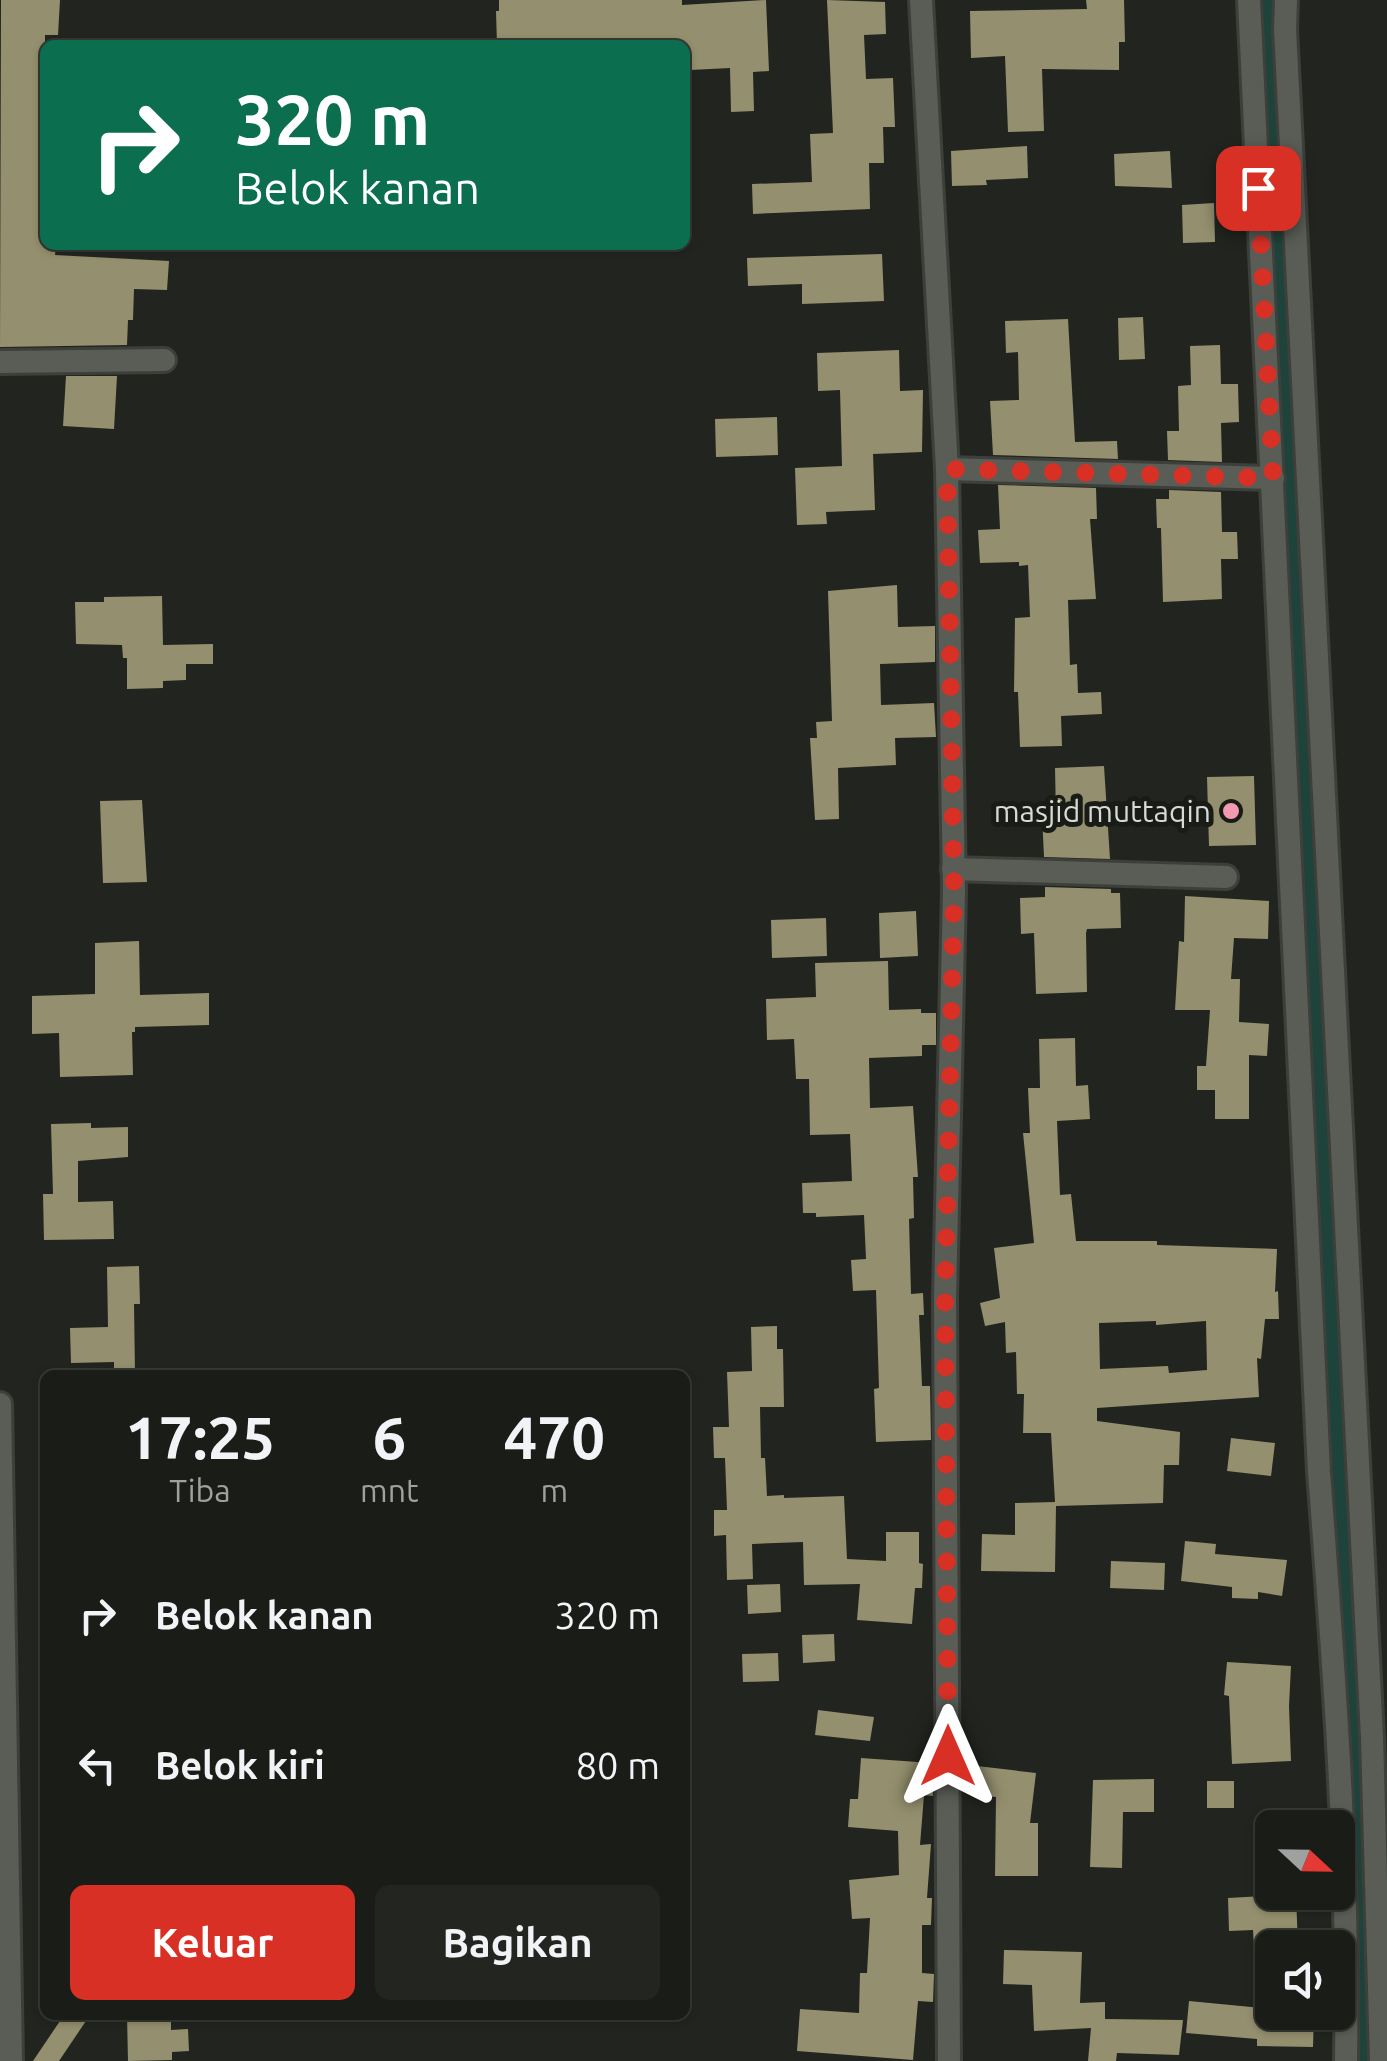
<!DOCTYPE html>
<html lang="id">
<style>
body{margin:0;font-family:Ubuntu,sans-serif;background:#232520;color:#f1f3f6;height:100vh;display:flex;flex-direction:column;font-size:38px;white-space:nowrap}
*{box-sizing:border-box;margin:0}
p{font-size:32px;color:#9fa1a1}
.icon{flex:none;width:55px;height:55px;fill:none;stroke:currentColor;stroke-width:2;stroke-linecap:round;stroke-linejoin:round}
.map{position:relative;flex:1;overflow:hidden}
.details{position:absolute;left:40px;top:1370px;width:650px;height:650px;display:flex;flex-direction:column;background:#1a1c17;border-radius:15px;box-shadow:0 2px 8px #0004,0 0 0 2px #383a36}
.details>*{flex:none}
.top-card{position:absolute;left:40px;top:40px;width:650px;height:210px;border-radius:15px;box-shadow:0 2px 8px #0004,0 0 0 2px #383a36;background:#0b6e4f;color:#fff;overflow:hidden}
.needle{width:65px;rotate:112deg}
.fabs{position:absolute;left:1255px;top:1810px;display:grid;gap:20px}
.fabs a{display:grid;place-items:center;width:100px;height:100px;border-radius:15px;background:#1a1c17;box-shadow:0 2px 8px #0004,0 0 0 2px #383a36;font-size:50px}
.pin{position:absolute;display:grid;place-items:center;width:85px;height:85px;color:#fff;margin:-42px;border-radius:20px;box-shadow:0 5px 15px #0006}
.me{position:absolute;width:110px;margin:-55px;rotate:0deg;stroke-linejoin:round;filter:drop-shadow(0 0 8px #0008)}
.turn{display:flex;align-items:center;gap:35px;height:210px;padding:0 30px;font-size:45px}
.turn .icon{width:130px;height:130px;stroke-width:2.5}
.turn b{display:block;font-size:70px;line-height:85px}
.eta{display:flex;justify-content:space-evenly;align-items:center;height:170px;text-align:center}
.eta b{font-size:60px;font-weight:700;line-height:70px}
.button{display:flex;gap:20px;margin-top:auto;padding:20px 30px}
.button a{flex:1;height:115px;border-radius:15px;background:#d93025;color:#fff;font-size:40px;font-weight:700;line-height:115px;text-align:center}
.button a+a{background:#232520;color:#f1f3f6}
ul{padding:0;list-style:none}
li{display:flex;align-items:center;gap:30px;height:150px;padding:0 30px}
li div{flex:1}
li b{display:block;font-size:38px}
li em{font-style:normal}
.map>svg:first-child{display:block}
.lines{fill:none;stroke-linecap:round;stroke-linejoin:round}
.river{stroke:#1e433a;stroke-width:48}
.building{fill:#948f6e;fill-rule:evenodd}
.minor-casing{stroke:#3d3f3a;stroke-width:28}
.minor{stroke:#5a5c56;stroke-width:22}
.route{stroke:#d93025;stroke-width:18;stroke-dasharray:0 32.4}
.poi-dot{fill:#f19ab2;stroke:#191b16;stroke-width:4}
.labels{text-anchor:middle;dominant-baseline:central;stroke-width:10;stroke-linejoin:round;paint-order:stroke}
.poi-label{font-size:30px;fill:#d8dad6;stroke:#191b16;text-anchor:end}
</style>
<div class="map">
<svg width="1387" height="2061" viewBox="0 0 1387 2061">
<rect width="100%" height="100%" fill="#22251f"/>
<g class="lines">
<polyline class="river" points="1267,0 1286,522 1310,1027 1323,1197 1358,1848 1360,2061"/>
</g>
<g class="building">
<polygon points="1,0 60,0 58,35 45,35 45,245 56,245 55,255 169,261 167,290 134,289 133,320 128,320 127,345 0,347"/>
<polygon points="499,0 682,0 682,5 766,0 769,71 753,72 754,111 731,112 730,68 690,70 689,46 639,43 497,45 496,11 499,11"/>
<polygon points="827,0 885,2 886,34 864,35 866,79 893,78 895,127 883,127 884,163 869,163 870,209 753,214 752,184 812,182 810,134 833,133"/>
<polygon points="1086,0 1124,0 1125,42 1119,42 1119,70 1042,69 1044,131 1008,132 1005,56 971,58 970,11 1087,9"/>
<polygon points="1027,146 1028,178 986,180 987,185 952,186 951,151"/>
<polygon points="1170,151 1172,188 1115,186 1114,154"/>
<polygon points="1214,203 1215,242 1183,243 1182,205"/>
<polygon points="882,254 884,301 802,304 802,284 748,286 747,258"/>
<polygon points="1143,317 1145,359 1119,360 1118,318"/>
<polygon points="1068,319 1075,442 1117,441 1118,459 993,455 990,401 1019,400 1018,352 1006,353 1005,321"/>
<polygon points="1220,345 1221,384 1238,384 1239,422 1221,423 1222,462 1168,460 1167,431 1179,431 1178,386 1191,385 1190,346"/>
<polygon points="899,350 900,391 923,390 922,452 873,454 875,510 826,512 827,524 797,525 795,468 842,466 840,390 818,391 817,353"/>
<polygon points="66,376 117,376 114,429 63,426"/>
<polygon points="777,417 778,455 716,457 715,419"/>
<polygon points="998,485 1096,488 1097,519 1090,519 1096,599 1068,600 1070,665 1077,664 1078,693 1101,692 1102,714 1061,716 1062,746 1020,747 1018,692 1014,692 1015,618 1030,617 1028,565 1019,566 1019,562 980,563 978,530 1000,529"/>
<polygon points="1169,490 1221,492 1222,532 1237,532 1238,559 1221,559 1222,599 1163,602 1161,528 1157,528 1156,499 1169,499"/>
<polygon points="897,585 898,627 935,626 935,662 880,664 881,705 934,703 936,737 895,738 896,765 838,768 839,819 815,820 810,738 817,738 816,722 832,721 828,591"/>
<polygon points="162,596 163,645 213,644 213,664 186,664 186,680 163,681 163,688 127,689 127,658 123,658 122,645 76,644 75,602 104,602 104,597"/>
<polygon points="1104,766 1110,859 1044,857 1042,815 1056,815 1055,768"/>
<polygon points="1254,776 1256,845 1209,846 1207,777"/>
<polygon points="142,800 147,882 103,883 100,801"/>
<polygon points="1045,887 1111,889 1111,893 1120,893 1121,928 1087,929 1086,933 1087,992 1036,994 1034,933 1021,934 1020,898 1045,897"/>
<polygon points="1185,896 1269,901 1268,939 1234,938 1231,979 1240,979 1239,1022 1269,1024 1267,1056 1249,1055 1249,1119 1215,1119 1215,1090 1197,1090 1197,1066 1206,1066 1210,1010 1175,1010 1179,941 1184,942"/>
<polygon points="916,911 918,956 880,958 879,913"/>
<polygon points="826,918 827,956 772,958 771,920"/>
<polygon points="139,941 140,995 209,993 209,1025 135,1027 135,1032 132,1032 133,1075 60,1077 59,1033 32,1034 32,996 95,994 95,943"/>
<polygon points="888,961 889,1010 921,1009 921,1013 936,1013 936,1045 922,1045 922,1056 869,1058 870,1108 913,1106 918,1177 913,1177 914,1218 909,1219 911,1294 923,1293 924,1315 919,1315 922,1386 930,1386 931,1440 876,1442 874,1389 879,1388 876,1290 853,1291 851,1260 866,1259 864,1215 816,1217 816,1213 803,1213 802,1183 852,1181 850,1134 810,1135 809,1079 796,1079 794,1039 767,1040 766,999 816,997 815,963"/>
<path d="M 1075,1038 L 1076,1086 L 1088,1085 L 1090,1119 L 1057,1121 L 1060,1195 L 1071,1194 L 1076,1241 L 1157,1241 L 1157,1245 L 1277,1249 L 1275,1292 L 1278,1291 L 1279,1319 L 1265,1319 L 1261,1359 L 1257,1358 L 1259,1397 L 1097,1408 L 1097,1421 L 1180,1432 L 1179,1465 L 1164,1465 L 1163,1503 L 1056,1506 L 1055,1572 L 981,1571 L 982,1534 L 1015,1535 L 1015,1503 L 1055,1502 L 1051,1433 L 1023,1433 L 1024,1394 L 1017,1394 L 1016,1352 L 1006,1353 L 1005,1322 L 985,1326 L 980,1303 L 1000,1298 L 994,1248 L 1034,1243 L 1023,1133 L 1030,1133 L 1028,1088 L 1040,1088 L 1039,1039 ZM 1156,1321 L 1156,1325 L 1206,1321 L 1207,1370 L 1169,1373 L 1168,1366 L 1100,1369 L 1099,1323 Z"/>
<polygon points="91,1123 91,1128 128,1127 128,1157 78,1161 78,1202 113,1201 114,1239 44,1240 43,1194 53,1194 51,1124"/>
<polygon points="139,1266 140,1304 134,1304 135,1375 114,1375 114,1362 71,1363 70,1328 108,1327 107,1267"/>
<polygon points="777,1326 777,1349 783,1349 784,1407 760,1407 761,1458 765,1458 767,1496 784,1495 784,1498 844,1496 847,1559 886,1561 886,1532 919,1532 919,1563 923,1564 922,1588 915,1588 912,1624 857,1620 860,1584 804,1585 803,1542 752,1544 753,1579 727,1580 726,1535 714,1536 714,1510 727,1510 725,1458 714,1458 713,1427 729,1427 727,1372 752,1371 751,1327"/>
<polygon points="1231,1438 1275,1443 1271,1476 1227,1471"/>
<polygon points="1185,1541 1216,1544 1215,1554 1287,1560 1282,1596 1258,1592 1258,1599 1232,1598 1232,1587 1181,1581"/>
<polygon points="1111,1561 1165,1563 1164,1590 1110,1588"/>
<polygon points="780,1584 781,1612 748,1614 747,1585"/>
<polygon points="834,1634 835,1661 803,1663 802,1635"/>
<polygon points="778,1653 779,1681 743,1682 742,1654"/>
<polygon points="1227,1662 1291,1666 1289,1706 1291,1761 1232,1764 1229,1696 1224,1695"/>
<polygon points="818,1710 874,1717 870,1741 815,1735"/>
<polygon points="861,1758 932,1763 933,1796 924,1795 920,1845 931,1844 927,1898 932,1898 931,1925 922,1925 922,1973 934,1974 933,2002 918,2001 913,2060 797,2051 800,2009 859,2013 860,1973 867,1973 870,1918 852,1919 849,1880 899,1875 898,1831 848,1827 850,1799 858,1799"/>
<polygon points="977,1766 1036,1773 1030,1823 1038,1823 1038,1876 995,1876 996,1797 973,1795"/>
<polygon points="1154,1779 1154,1812 1123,1812 1122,1868 1090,1867 1093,1780"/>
<rect x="1207" y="1781" width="27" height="27"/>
<polygon points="1296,1894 1298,1948 1254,1948 1253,1930 1229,1931 1228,1898"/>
<polygon points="1004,1950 1082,1952 1080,2003 1105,2002 1105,2019 1183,2020 1179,2055 1117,2053 1116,2061 1088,2061 1091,2028 1034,2031 1032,1985 1003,1984"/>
<polygon points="1189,2001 1272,2009 1272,2012 1314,2012 1313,2047 1257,2046 1257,2039 1186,2033"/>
<polygon points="64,2015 90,2015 59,2061 33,2061"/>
<polygon points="127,2015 171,2018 171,2030 188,2029 189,2051 172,2052 172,2060 128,2061"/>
</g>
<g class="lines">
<g class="minor-casing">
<g id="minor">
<polyline points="921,0 947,469 954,890 945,1298 949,2061"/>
<path d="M 1249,0 L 1319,1472 C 1334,1668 1349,1865 1346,2061"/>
<polyline points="1286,0 1285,29 1372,1737 1381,2061"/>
<polyline points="0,362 164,360"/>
<polyline points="947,469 1273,478"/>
<polyline points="953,869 1226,877"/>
<polyline points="0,1404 11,2061"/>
</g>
</g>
<use href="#minor" class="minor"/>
</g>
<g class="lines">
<polyline class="route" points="948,1756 945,1298 954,890 947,469 1273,478 1258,188"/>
</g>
<circle class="poi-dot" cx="1231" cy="811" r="10"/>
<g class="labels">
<g class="poi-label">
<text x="1211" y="811">masjid muttaqin</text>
</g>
</g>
</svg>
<div class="fabs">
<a><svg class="needle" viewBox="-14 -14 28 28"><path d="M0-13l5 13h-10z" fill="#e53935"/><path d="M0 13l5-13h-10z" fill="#9fa1a1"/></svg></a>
<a><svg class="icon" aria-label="sound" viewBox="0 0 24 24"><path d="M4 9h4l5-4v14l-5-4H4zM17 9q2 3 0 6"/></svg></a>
</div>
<div class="pin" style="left:1258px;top:188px;background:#d93025"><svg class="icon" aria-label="arrive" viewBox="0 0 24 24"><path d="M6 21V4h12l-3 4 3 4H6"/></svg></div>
<svg class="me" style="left:948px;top:1756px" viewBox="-20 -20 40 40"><path d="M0-17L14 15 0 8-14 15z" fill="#d93025" stroke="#fff" stroke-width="4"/></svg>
<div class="top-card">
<div class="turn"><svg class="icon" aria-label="right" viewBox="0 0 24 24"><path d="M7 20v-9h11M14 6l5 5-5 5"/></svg><div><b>320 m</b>Belok kanan</div></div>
</div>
<section class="details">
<div class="eta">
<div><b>17:25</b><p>Tiba</p></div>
<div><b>6</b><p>mnt</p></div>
<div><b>470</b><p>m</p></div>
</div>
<ul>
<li><svg class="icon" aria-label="right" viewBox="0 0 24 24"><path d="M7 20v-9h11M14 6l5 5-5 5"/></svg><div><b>Belok kanan</b></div><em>320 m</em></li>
<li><svg class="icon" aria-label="left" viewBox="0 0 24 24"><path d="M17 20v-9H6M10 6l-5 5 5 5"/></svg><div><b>Belok kiri</b></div><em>80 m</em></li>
</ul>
<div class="button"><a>Keluar</a><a>Bagikan</a></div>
</section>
</div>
